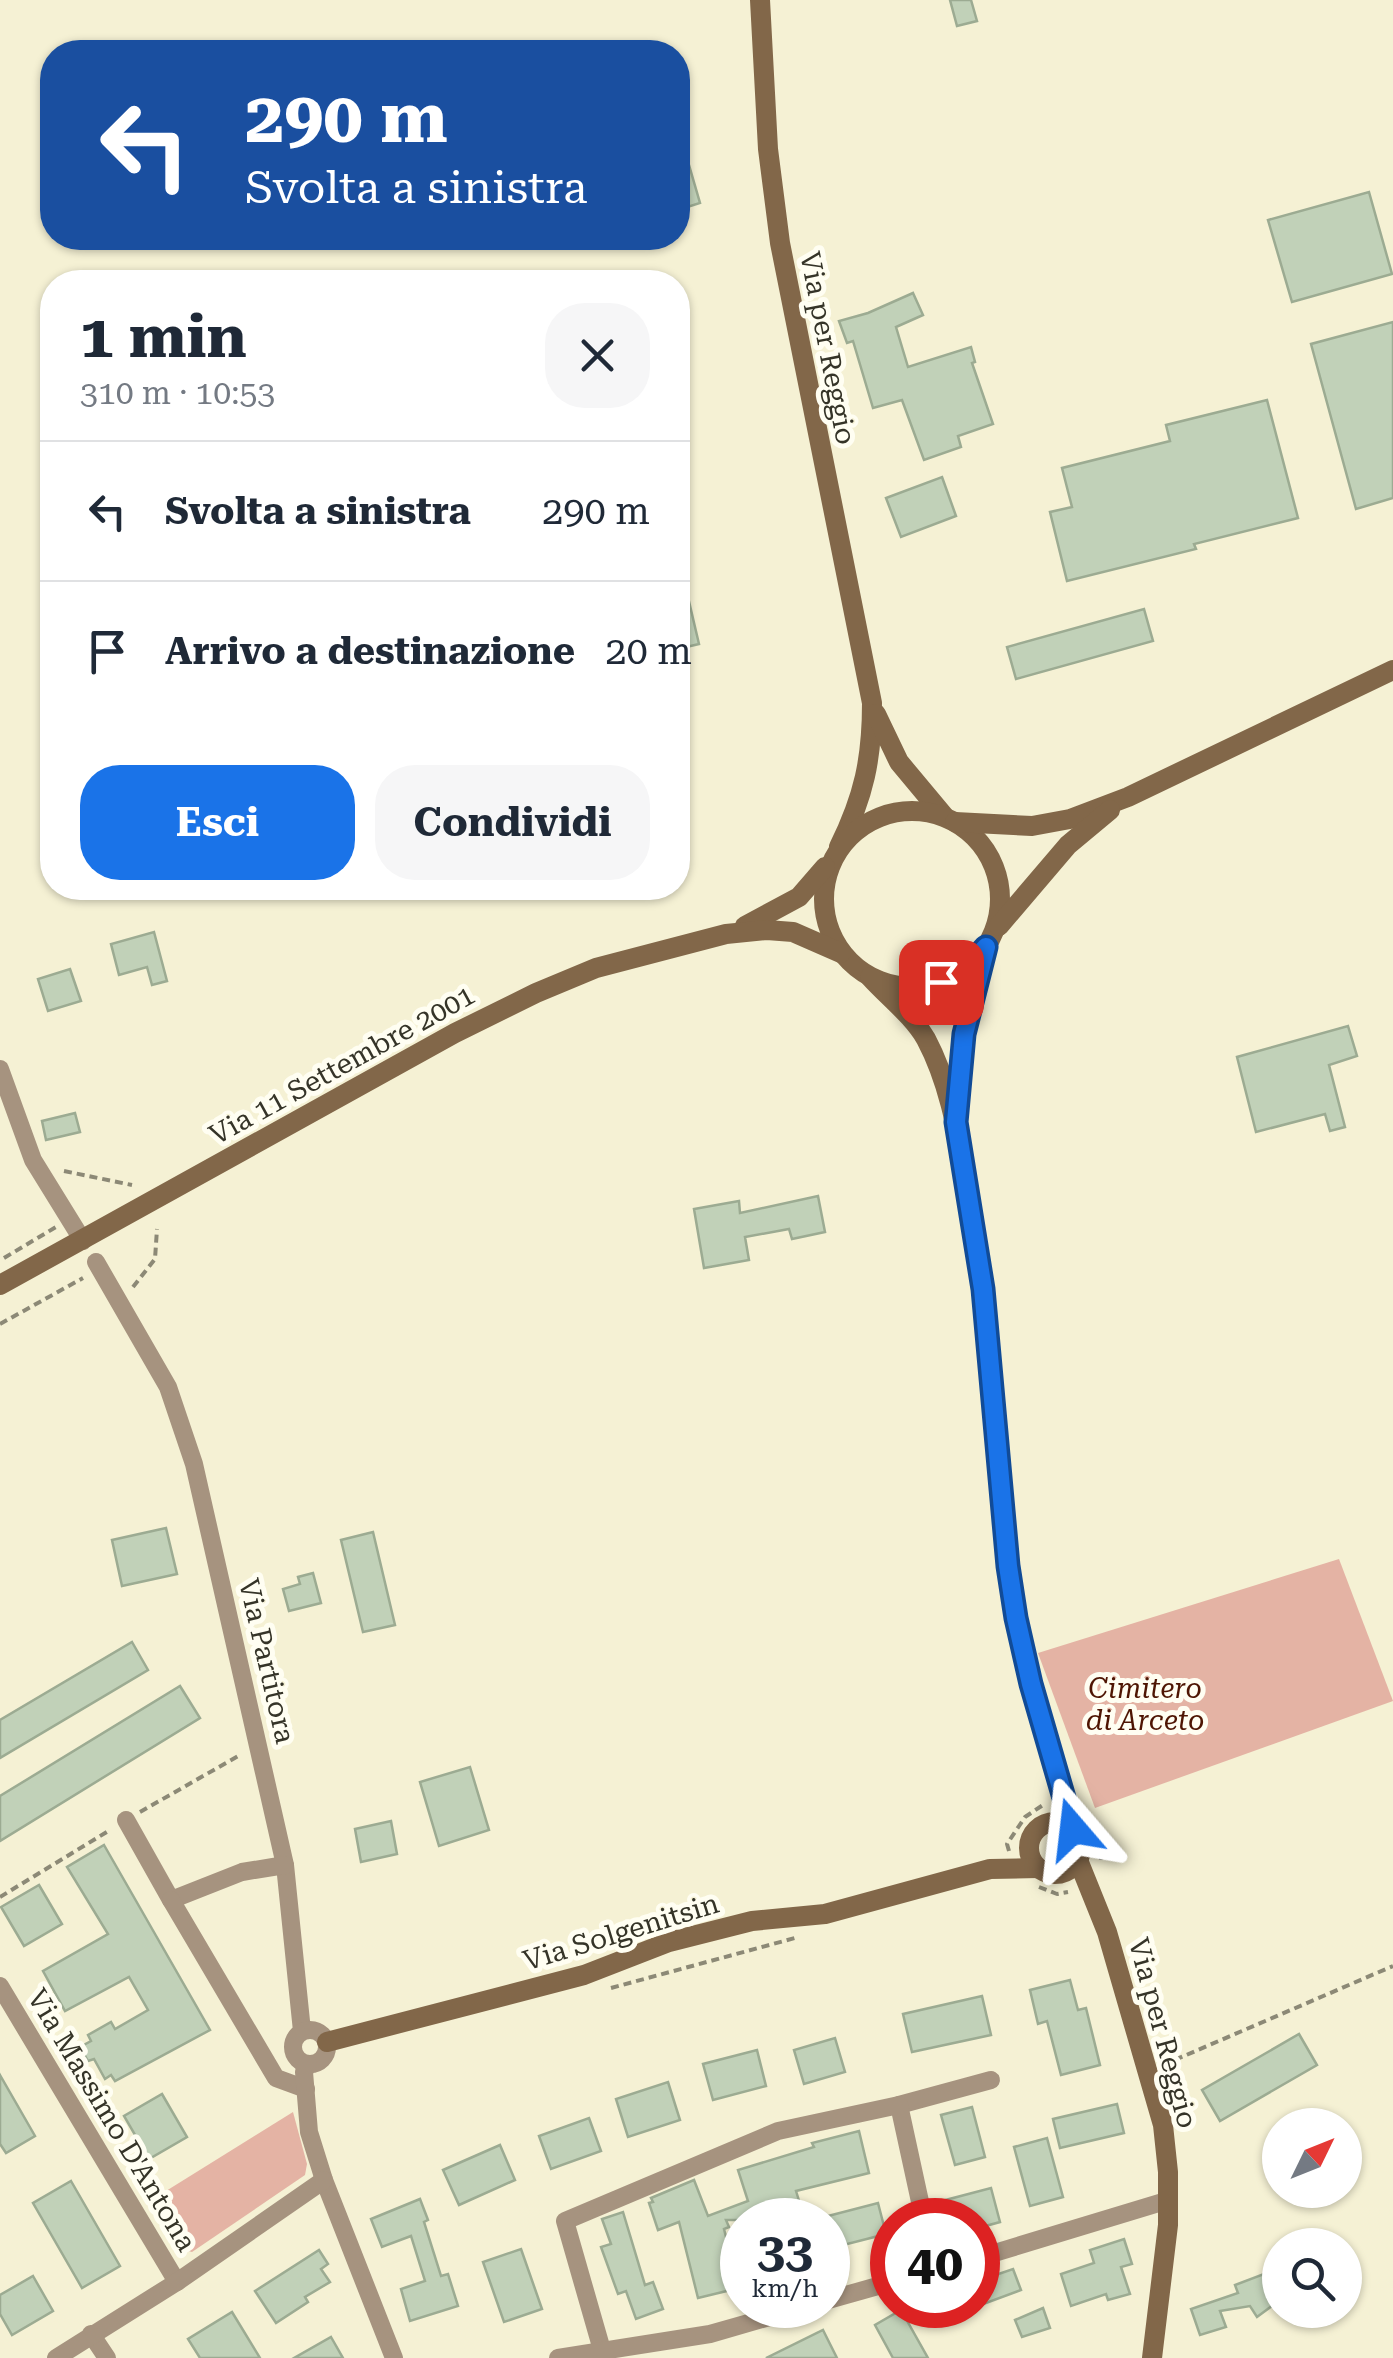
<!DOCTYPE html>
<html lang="it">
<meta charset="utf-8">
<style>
body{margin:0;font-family:"Roboto Serif",serif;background:#f6f6f7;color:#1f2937;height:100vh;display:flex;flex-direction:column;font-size:38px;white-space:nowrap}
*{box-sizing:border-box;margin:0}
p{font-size:32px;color:#747a83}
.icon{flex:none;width:55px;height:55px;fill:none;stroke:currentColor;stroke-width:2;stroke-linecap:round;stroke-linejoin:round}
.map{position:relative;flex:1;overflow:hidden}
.side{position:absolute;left:40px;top:270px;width:650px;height:630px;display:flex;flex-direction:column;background:#fff;border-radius:40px;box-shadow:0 2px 8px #0004}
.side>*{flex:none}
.banner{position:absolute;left:40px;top:40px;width:650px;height:210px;border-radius:40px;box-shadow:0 2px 8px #0004;background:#1a4fa0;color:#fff;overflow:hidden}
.needle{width:65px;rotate:47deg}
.fabs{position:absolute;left:1262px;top:2108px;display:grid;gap:20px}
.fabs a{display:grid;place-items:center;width:100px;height:100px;border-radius:50%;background:#fff;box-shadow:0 2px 8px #0004;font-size:50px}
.speed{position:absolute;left:720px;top:2198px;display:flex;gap:20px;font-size:50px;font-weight:700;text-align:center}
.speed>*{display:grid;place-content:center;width:130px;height:130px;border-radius:50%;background:#fff;box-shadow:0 2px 8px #0004;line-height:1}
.speed small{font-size:25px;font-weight:400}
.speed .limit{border:15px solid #d22;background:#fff;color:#111}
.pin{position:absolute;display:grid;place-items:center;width:85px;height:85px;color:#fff;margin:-42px;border-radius:20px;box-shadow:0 5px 15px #0006}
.me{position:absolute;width:110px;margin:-55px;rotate:343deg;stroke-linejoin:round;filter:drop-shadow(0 0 8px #0008)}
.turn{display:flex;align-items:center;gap:35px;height:210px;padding:0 40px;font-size:45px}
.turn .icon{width:130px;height:130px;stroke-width:2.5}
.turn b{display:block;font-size:70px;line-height:85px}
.round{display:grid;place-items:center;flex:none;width:105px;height:105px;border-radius:40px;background:#f6f6f7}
.head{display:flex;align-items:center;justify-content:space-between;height:170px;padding:0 40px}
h1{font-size:60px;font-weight:700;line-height:75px}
.action{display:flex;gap:20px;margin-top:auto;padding:20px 40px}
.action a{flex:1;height:115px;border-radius:40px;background:#1a73e8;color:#fff;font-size:40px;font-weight:700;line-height:115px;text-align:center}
.action a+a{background:#f6f6f7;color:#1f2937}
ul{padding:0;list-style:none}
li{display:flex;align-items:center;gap:30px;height:140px;padding:0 40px;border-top:2px solid #e0e1e3}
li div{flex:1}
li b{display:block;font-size:38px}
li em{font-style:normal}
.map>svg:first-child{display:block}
.green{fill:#e4b3a4}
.building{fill:#c1d1b8;stroke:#9cab92;stroke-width:2.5}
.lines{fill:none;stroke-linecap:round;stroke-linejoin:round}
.path{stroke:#8c8976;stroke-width:4;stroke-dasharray:8 5;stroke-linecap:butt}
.street{stroke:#a6937f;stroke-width:18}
.secondary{stroke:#826749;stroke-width:20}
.route-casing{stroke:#114b97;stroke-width:25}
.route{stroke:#1a73e8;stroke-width:18}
.labels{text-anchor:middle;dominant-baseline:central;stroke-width:10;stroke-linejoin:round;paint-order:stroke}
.street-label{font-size:28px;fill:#353428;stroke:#fffef2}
.park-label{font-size:28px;font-style:italic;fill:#4e1503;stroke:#fffef2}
</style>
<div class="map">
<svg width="1393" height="2358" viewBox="0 0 1393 2358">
<rect width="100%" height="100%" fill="#f5f1d4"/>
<g class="green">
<polygon points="1339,1559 1393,1701 1095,1808 1038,1653"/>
<polygon points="293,2112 307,2164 305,2175 192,2252 185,2250 158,2196"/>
</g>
<g class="building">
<polygon points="950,0 971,0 977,21 957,26"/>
<polygon points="678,141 682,141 700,203 678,210"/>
<polygon points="1369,192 1392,274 1292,302 1268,220"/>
<polygon points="913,293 923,315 896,327 908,367 971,347 975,362 972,363 993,424 958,436 961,447 924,460 902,400 873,408 853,341 847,343 839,321 868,313"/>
<polygon points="1393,322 1393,498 1356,509 1311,344"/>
<polygon points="1267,400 1298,518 1194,544 1196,549 1067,581 1050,512 1072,507 1062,468 1170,441 1166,425"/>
<polygon points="942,477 956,516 901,537 886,498"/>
<polygon points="684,580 699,644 678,649 678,581"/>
<polygon points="1144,609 1153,641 1016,679 1007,647"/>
<polygon points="154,932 167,981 152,985 147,967 119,975 111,944"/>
<polygon points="70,969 81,1001 48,1011 38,979"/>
<polygon points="1348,1026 1357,1056 1329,1065 1345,1127 1330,1131 1325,1114 1256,1132 1237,1057"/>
<polygon points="75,1113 80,1132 46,1140 42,1121"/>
<polygon points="818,1196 825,1232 792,1239 789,1229 745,1237 749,1260 704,1268 694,1209 739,1201 740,1213"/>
<polygon points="166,1528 177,1574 122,1586 112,1540"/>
<polygon points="373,1532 395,1625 363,1632 341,1540"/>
<polygon points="313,1573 321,1603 289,1611 283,1589 300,1584 298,1577"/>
<polygon points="132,1642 148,1670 0,1758 0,1720"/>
<polygon points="180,1686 200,1718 0,1841 0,1796"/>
<polygon points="470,1767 489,1830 439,1846 420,1782"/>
<polygon points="391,1821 397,1854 361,1862 355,1829"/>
<polygon points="104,1845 210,2030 115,2081 111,2075 105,2079 94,2059 88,2061 80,2047 91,2041 88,2035 111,2022 115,2029 148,2010 129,1977 65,2011 43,1971 108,1934 67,1867"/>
<polygon points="39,1885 62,1924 24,1946 1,1907"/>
<polygon points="1070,1980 1078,2010 1086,2008 1100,2065 1061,2075 1047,2021 1038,2024 1030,1990"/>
<polygon points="982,1996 991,2035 912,2052 903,2014"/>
<polygon points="1299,2034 1317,2065 1220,2121 1202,2090"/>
<polygon points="835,2038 845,2072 804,2084 794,2050"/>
<polygon points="757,2050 766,2086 713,2100 703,2064"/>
<polygon points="0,2075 35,2136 6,2153 0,2144"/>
<polygon points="668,2082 680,2120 628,2137 616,2099"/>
<polygon points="162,2094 187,2137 149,2159 124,2116"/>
<polygon points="1117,2104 1124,2133 1060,2148 1053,2119"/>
<polygon points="972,2107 985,2157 955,2165 941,2115"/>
<polygon points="589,2118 601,2151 551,2169 539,2136"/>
<polygon points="859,2131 869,2173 796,2191 805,2220 726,2220 729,2227 724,2229 739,2288 698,2298 679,2222 658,2230 649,2203 653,2202 651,2198 694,2180 708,2216 748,2201 738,2170 814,2147 812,2143"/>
<polygon points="1047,2138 1063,2197 1030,2206 1014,2147"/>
<polygon points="500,2145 515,2180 459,2205 443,2170"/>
<polygon points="71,2181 120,2266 82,2288 33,2203"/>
<polygon points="991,2188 1000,2222 978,2228 978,2220 943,2220 938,2202"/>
<polygon points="420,2199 428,2220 424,2222 441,2276 448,2274 458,2306 410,2321 401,2289 425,2281 411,2236 382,2247 371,2219"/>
<polygon points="878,2203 886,2234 828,2249 828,2216"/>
<polygon points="623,2212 645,2285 653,2282 663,2309 636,2319 626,2291 618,2294 601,2247 611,2244 602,2219"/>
<polygon points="1124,2239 1132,2264 1121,2267 1130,2294 1108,2300 1106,2294 1071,2306 1061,2274 1094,2263 1090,2250"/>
<polygon points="521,2249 542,2309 504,2322 483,2262"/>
<polygon points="319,2250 328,2264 321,2269 330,2282 305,2297 308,2302 276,2323 255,2291"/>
<polygon points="1013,2269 1021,2290 978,2306 978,2281"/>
<polygon points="1269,2272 1280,2300 1257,2317 1250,2306 1220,2311 1226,2327 1200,2335 1191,2309 1238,2293 1235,2285"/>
<polygon points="33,2276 53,2311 12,2335 0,2314 0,2295"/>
<polygon points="1043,2308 1050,2328 1022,2337 1015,2320"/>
<polygon points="901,2310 928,2358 893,2358 875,2325"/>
<polygon points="232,2312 260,2358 200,2358 188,2339"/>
<polygon points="823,2330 837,2358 766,2358"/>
<polygon points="331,2337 343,2358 294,2358"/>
</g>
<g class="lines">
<g class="path">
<polyline points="64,1171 132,1185"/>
<polyline points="4,1258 56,1227"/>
<polyline points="133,1287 155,1259 157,1229"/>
<polyline points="0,1324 83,1278"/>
<polyline points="140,1812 240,1755"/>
<polyline points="1093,1821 1100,1836 1101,1860"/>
<polyline points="1009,1851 1007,1844 1025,1817 1046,1803"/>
<polyline points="1039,1887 1057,1894 1068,1892"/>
<polyline points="0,1897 110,1830"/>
<polyline points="611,1988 795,1938"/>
<polyline points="1163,2065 1393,1966"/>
</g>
<g class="street">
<polyline points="0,1069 33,1160 83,1241"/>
<polyline points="96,1262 168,1387 194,1464 285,1865 302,2031"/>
<polyline points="126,1820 171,1900 242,1872 285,1865"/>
<polyline points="171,1900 276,2078 306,2089"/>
<polyline points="0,1986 177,2282"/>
<circle cx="310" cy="2047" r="17"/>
<polyline points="308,2064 304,2072 309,2132 324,2180 394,2358"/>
<polyline points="899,2105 991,2080"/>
<polyline points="978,2258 1169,2200"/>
<polyline points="828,2300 892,2282"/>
<polyline points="91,2334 107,2358"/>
<polyline points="602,2350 565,2221 778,2131 899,2105 924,2220"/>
<polyline points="56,2358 177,2282 324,2180"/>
<polyline points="558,2358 710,2334 811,2305"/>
</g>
<g class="secondary">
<path d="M 760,0 L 768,149 L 780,243 L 872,703 C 872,759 864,796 839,847"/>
<polyline points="876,714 899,762 944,816"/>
<circle cx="912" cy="899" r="88"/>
<polyline points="955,822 1032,826 1070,819 1128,797 1393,670"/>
<polyline points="745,926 799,897 825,867"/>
<polyline points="999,926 1068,845 1110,810"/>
<path d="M 870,977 C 888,997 913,1016 926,1039 C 950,1084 958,1136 967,1185 C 989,1310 994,1437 1007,1563 C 1017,1654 1047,1742 1073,1829"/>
<polyline points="957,1115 964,1034 986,948"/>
<polyline points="0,1285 455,1033 536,993 596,968 726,934 767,930 793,932 841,953"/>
<circle cx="1055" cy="1848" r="26"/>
<polyline points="1078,1860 1107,1932 1163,2125 1168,2172 1168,2225 1152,2358"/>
<polyline points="327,2042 584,1975 669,1942 752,1921 825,1914 990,1869 1038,1868"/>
</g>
</g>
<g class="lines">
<g class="route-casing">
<polyline id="route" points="941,982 967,968 986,947 964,1034 956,1122 983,1289 1008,1566 1016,1618 1031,1684 1073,1829"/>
</g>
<use href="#route" class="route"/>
</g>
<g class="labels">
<g class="street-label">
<text transform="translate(828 348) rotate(79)">Via per Reggio</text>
<text transform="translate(342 1065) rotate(-29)">Via 11 Settembre 2001</text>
<text transform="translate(267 1661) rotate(77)">Via Partitora</text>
<text transform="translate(621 1932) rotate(-17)">Via Solgenitsin</text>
<text transform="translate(1163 2033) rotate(75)">Via per Reggio</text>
<text transform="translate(112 2120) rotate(59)">Via Massimo D'Antona</text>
</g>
<g class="park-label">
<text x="1145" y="1688">Cimitero<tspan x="1145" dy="32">di Arceto</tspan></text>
</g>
</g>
</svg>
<div class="fabs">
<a><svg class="needle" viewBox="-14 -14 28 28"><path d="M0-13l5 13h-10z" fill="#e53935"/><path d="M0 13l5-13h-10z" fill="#747a83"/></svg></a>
<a><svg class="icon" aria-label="search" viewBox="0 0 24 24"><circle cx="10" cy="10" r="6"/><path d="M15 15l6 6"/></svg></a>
</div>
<div class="speed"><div>33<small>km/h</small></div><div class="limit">40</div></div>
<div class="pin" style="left:941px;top:982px;background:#d93025"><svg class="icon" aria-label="arrive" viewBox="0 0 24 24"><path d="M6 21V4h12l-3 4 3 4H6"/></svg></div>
<svg class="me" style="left:1073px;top:1829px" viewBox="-20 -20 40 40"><path d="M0-17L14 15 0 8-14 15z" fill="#1a73e8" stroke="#fff" stroke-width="4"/></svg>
<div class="banner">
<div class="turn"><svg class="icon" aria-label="left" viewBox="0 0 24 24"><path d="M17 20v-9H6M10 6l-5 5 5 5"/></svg><div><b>290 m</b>Svolta a sinistra</div></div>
</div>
<section class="side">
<div class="head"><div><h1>1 min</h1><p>310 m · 10:53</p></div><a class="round"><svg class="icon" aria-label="close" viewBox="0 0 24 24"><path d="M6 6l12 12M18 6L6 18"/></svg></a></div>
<ul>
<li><svg class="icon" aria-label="left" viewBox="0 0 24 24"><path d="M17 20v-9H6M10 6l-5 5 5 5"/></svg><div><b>Svolta a sinistra</b></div><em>290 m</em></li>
<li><svg class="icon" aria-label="arrive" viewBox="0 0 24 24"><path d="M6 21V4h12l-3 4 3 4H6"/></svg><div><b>Arrivo a destinazione</b></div><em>20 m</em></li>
</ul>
<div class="action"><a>Esci</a><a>Condividi</a></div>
</section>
</div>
